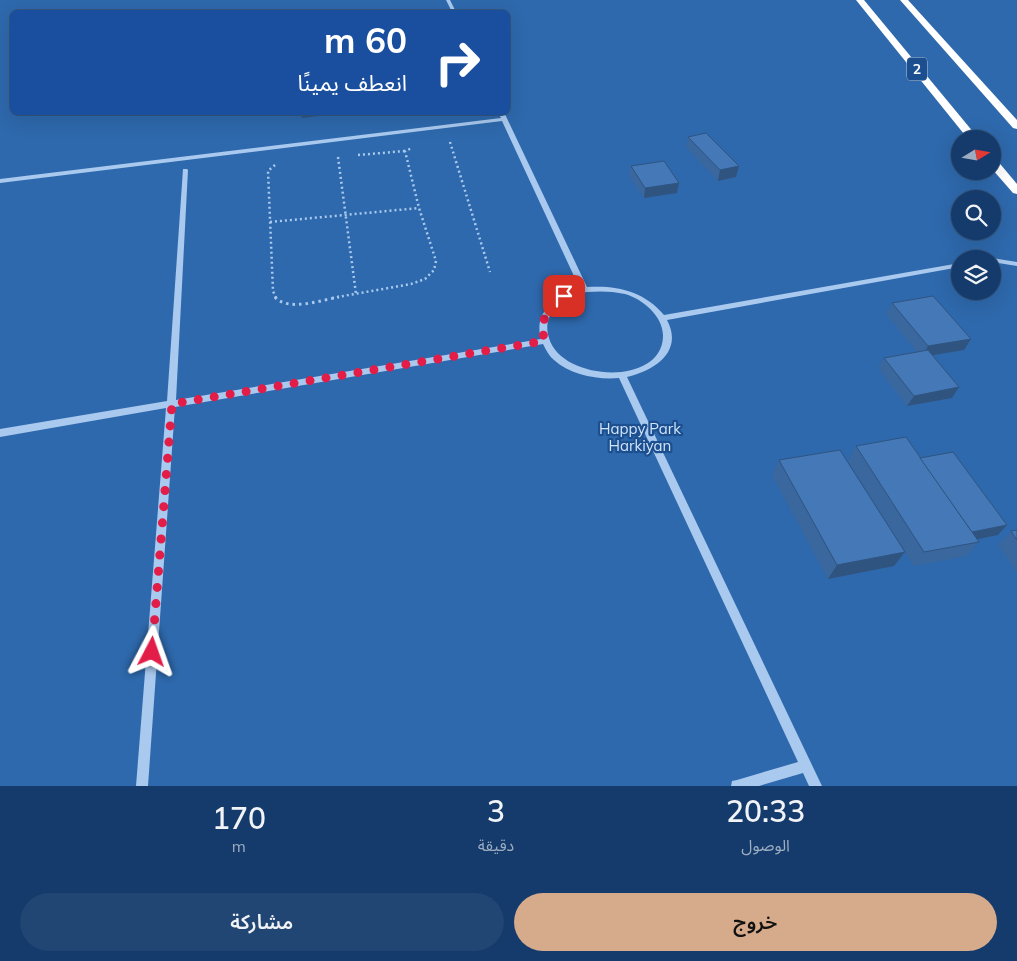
<!DOCTYPE html>
<html lang="ar">
<meta charset="utf-8">
<style>
body{margin:0;font-family:Mulish,"Noto Sans Arabic",sans-serif;background:#214673;color:#f1f3f6;direction:rtl;height:100vh;display:flex;flex-direction:column;font-size:19px;white-space:nowrap}
*{box-sizing:border-box;margin:0}
p{font-size:16px;color:#9dadc1}
.icon{flex:none;width:28px;height:28px;fill:none;stroke:currentColor;stroke-width:2;stroke-linecap:round;stroke-linejoin:round}
.map{position:relative;height:786px;overflow:hidden;direction:ltr}
.side{display:flex;flex-direction:column;background:#143b6b;flex:1}
.side>*{flex:none}
.banner{position:absolute;left:10px;top:10px;width:500px;height:105px;border-radius:8px;box-shadow:0 5px 20px #0002,0 0 0 1px #33557e;direction:rtl;background:#1a4fa0;color:#fff;overflow:hidden}
.needle{width:32px;rotate:79deg}
.controls{position:absolute;left:951px;top:130px;display:grid;gap:10px}
.controls a{display:grid;place-items:center;width:50px;height:50px;border-radius:50%;background:#143b6b;box-shadow:0 5px 20px #0002,0 0 0 1px #33557e;font-size:25px}
.pin{position:absolute;display:grid;place-items:center;width:42px;height:42px;color:#fff;margin:-21px;border-radius:10px;box-shadow:0 2px 8px #0006}
.me{position:absolute;width:55px;margin:-28px;rotate:4deg;stroke-linejoin:round;filter:drop-shadow(0 0 4px #0008)}
.turn{display:flex;align-items:center;gap:18px;height:105px;padding:0 20px;font-size:22px}
.turn .icon{width:65px;height:65px;stroke-width:2.5}
.turn b{display:block;font-size:35px;line-height:42px}
.eta{display:flex;justify-content:space-evenly;align-items:center;height:85px;text-align:center}
.eta b{font-size:30px;font-weight:600;line-height:35px}
.cta{display:flex;gap:10px;margin-top:auto;padding:10px 20px}
.cta a{flex:1;height:58px;border-radius:30px;background:#d6ab8b;color:#111;font-size:20px;font-weight:600;line-height:58px;text-align:center}
.cta a+a{background:#214673;color:#f1f3f6}
.map>svg:first-child{display:block}
.green{fill:#2e69ad;fill-rule:evenodd}
.lines{fill:none;stroke-linecap:round;stroke-linejoin:round}
.path-far1{stroke:#a9c9ee;stroke-width:2.5;stroke-dasharray:2 3;stroke-linecap:butt}
.path{stroke:#a9c9ee;stroke-width:3;stroke-dasharray:2.5 4;stroke-linecap:butt}
.minor{fill:#a9c9ee;fill-rule:evenodd}
.highway{fill:#fff;fill-rule:evenodd}
.wall{fill:#3a679d}
.shaded-wall{fill:#305480}
.building{fill:#4478b7;stroke:#305480}
.route{stroke:#e11d48;stroke-width:9;stroke-dasharray:0 16.2}
.labels{text-anchor:middle;dominant-baseline:central;stroke-width:4.5;stroke-linejoin:round;paint-order:stroke}
.shield{fill:#1b4f8f;stroke:#bbcadd;stroke-width:1}
.shield-label{font-size:14px;font-weight:bold;fill:#fff}
.park-label{font-size:15px;fill:#cfe3fa;stroke:#1b4f8f}
</style>
<div class="map">
<svg width="1017" height="786" viewBox="0 0 1017 786">
<rect width="100%" height="100%" fill="#1b4f8f"/>
<path class="green" d="M 0,0 L 1017,0 L 1017,786 L 0,786 ZM 12,12 L 508,12 L 508,112 L 12,112 ZM 960,139 L 992,139 L 992,171 L 960,171 ZM 960,199 L 992,199 L 992,231 L 960,231 ZM 960,259 L 992,259 L 992,291 L 960,291 Z"/>
<g class="lines">
<g class="path-far1">
<polyline points="450,142 490,272"/>
<polyline points="358,155 405,151"/>
<polyline points="338,157 356,294"/>
<polyline points="275,165 268,171 273,291 276,298"/>
<polyline points="270,222 419,208"/>
<polyline points="332,298 411,284 425,279 434,270 436,261 419,208 405,151 412,148"/>
</g>
<path class="path" d="M 275,297 C 287,312 322,300 339,297"/>
<g class="minor">
<polygon points="446,0 450,0 456,12 452,12"/>
<path d="M 498,112 L 504,112 L 587,287 C 617,285 644,291 664,315 L 960,263 L 960,267 L 667,320 C 684,352 654,371 627,377 L 822,786 L 809,786 L 803,773 L 759,786 L 731,786 L 732,781 L 737,780 L 798,762 L 619,378 C 598,380 570,375 554,360 C 549,356 546,350 543,344 L 175,407 L 148,786 L 136,786 L 166,408 L 0,437 L 0,429 L 167,401 L 183,169 L 187,169 L 188,170 L 176,400 L 541,339 C 533,312 556,295 580,289 L 502,121 L 0,183 L 0,179 L 501,118 ZM 587,292 C 599,291 612,291 625,294 C 643,299 664,317 663,337 C 661,387 561,381 549,338 C 547,331 546,324 550,316 C 556,302 572,295 587,292 Z"/>
<polygon points="992,258 1017,262 1017,266 992,262 992,259 989,259"/>
</g>
<g class="highway">
<polygon points="856,0 864,0 979,139 968,139"/>
<polygon points="900,0 908,0 1017,120 1017,129 1013,128"/>
<polygon points="992,158 996,159 1017,184 1017,194 1013,193 992,169"/>
</g>
</g>
<g class="wall">
<polygon points="688,137 736,177 718,181 686,147"/>
<polygon points="631,166 677,193 644,198 629,176"/>
<polygon points="892,303 971,339 964,350 932,355 952,398 907,406 878,368 884,358 917,352 886,314"/>
<polygon points="856,446 920,458 1007,525 998,535 977,539 979,542 966,556 914,566 905,552 894,566 828,579 772,475 779,460 900,544 848,461"/>
<polygon points="1017,530 1017,572 998,545 1011,531"/>
</g>
<g class="shaded-wall">
<polygon points="301,112 334,112 334,114 302,118"/>
<polygon points="739,166 736,177 718,181 720,170"/>
<polygon points="679,183 677,193 644,198 645,188"/>
<polygon points="971,339 964,350 922,357 928,346"/>
<polygon points="959,387 952,398 907,406 914,396"/>
<polygon points="1007,525 998,535 959,543 968,533"/>
<polygon points="905,552 894,566 828,579 837,565"/>
</g>
<g class="building">
<polygon points="706,133 739,166 720,170 688,137"/>
<polygon points="664,161 679,183 645,188 631,166"/>
<polygon points="933,296 971,339 928,346 892,303"/>
<polygon points="928,350 959,387 914,396 884,358"/>
<polygon points="906,437 979,542 924,552 856,446"/>
<polygon points="840,450 905,552 837,565 779,460"/>
<polygon points="953,452 1007,525 972,532 920,458"/>
<polygon points="1017,530 1017,540 1011,531"/>
</g>
<g class="lines">
<path class="route" d="M 152,652 L 172,404 L 544,341 C 541,317 545,311 564,296"/>
</g>
<g class="labels">
<rect class="shield" x="907" y="57.5" width="20" height="23" rx="4"/>
<g class="shield-label">
<text x="917" y="69">2</text>
</g>
<g class="park-label">
<text x="640" y="428">Happy Park<tspan x="640" dy="17">Harkiyan</tspan></text>
</g>
</g>
</svg>
<div class="controls">
<a><svg class="needle" viewBox="-14 -14 28 28"><path d="M0-13l5 13h-10z" fill="#e53935"/><path d="M0 13l5-13h-10z" fill="#9dadc1"/></svg></a>
<a><svg class="icon" aria-label="search" viewBox="0 0 24 24"><circle cx="10" cy="10" r="6"/><path d="M15 15l6 6"/></svg></a>
<a><svg class="icon" aria-label="layers" viewBox="0 0 24 24"><path d="M12 4l9 5-9 5-9-5zM3 14l9 5 9-5"/></svg></a>
</div>
<div class="pin" style="left:564px;top:296px;background:#d93025"><svg class="icon" aria-label="arrive" viewBox="0 0 24 24"><path d="M6 21V4h12l-3 4 3 4H6"/></svg></div>
<svg class="me" style="left:152px;top:652px" viewBox="-20 -20 40 40"><path d="M0-17L14 15 0 8-14 15z" fill="#e11d48" stroke="#fff" stroke-width="4"/></svg>
<div class="banner">
<div class="turn"><svg class="icon" aria-label="right" viewBox="0 0 24 24"><path d="M7 20v-9h11M14 6l5 5-5 5"/></svg><div><b>60 m</b>انعطف يمينًا</div></div>
</div>
</div>
<section class="side">
<div class="eta">
<div><b>20:33</b><p>الوصول</p></div>
<div><b>3</b><p>دقيقة</p></div>
<div><b>170</b><p>m</p></div>
</div>
<div class="cta"><a>خروج</a><a>مشاركة</a></div>
</section>
